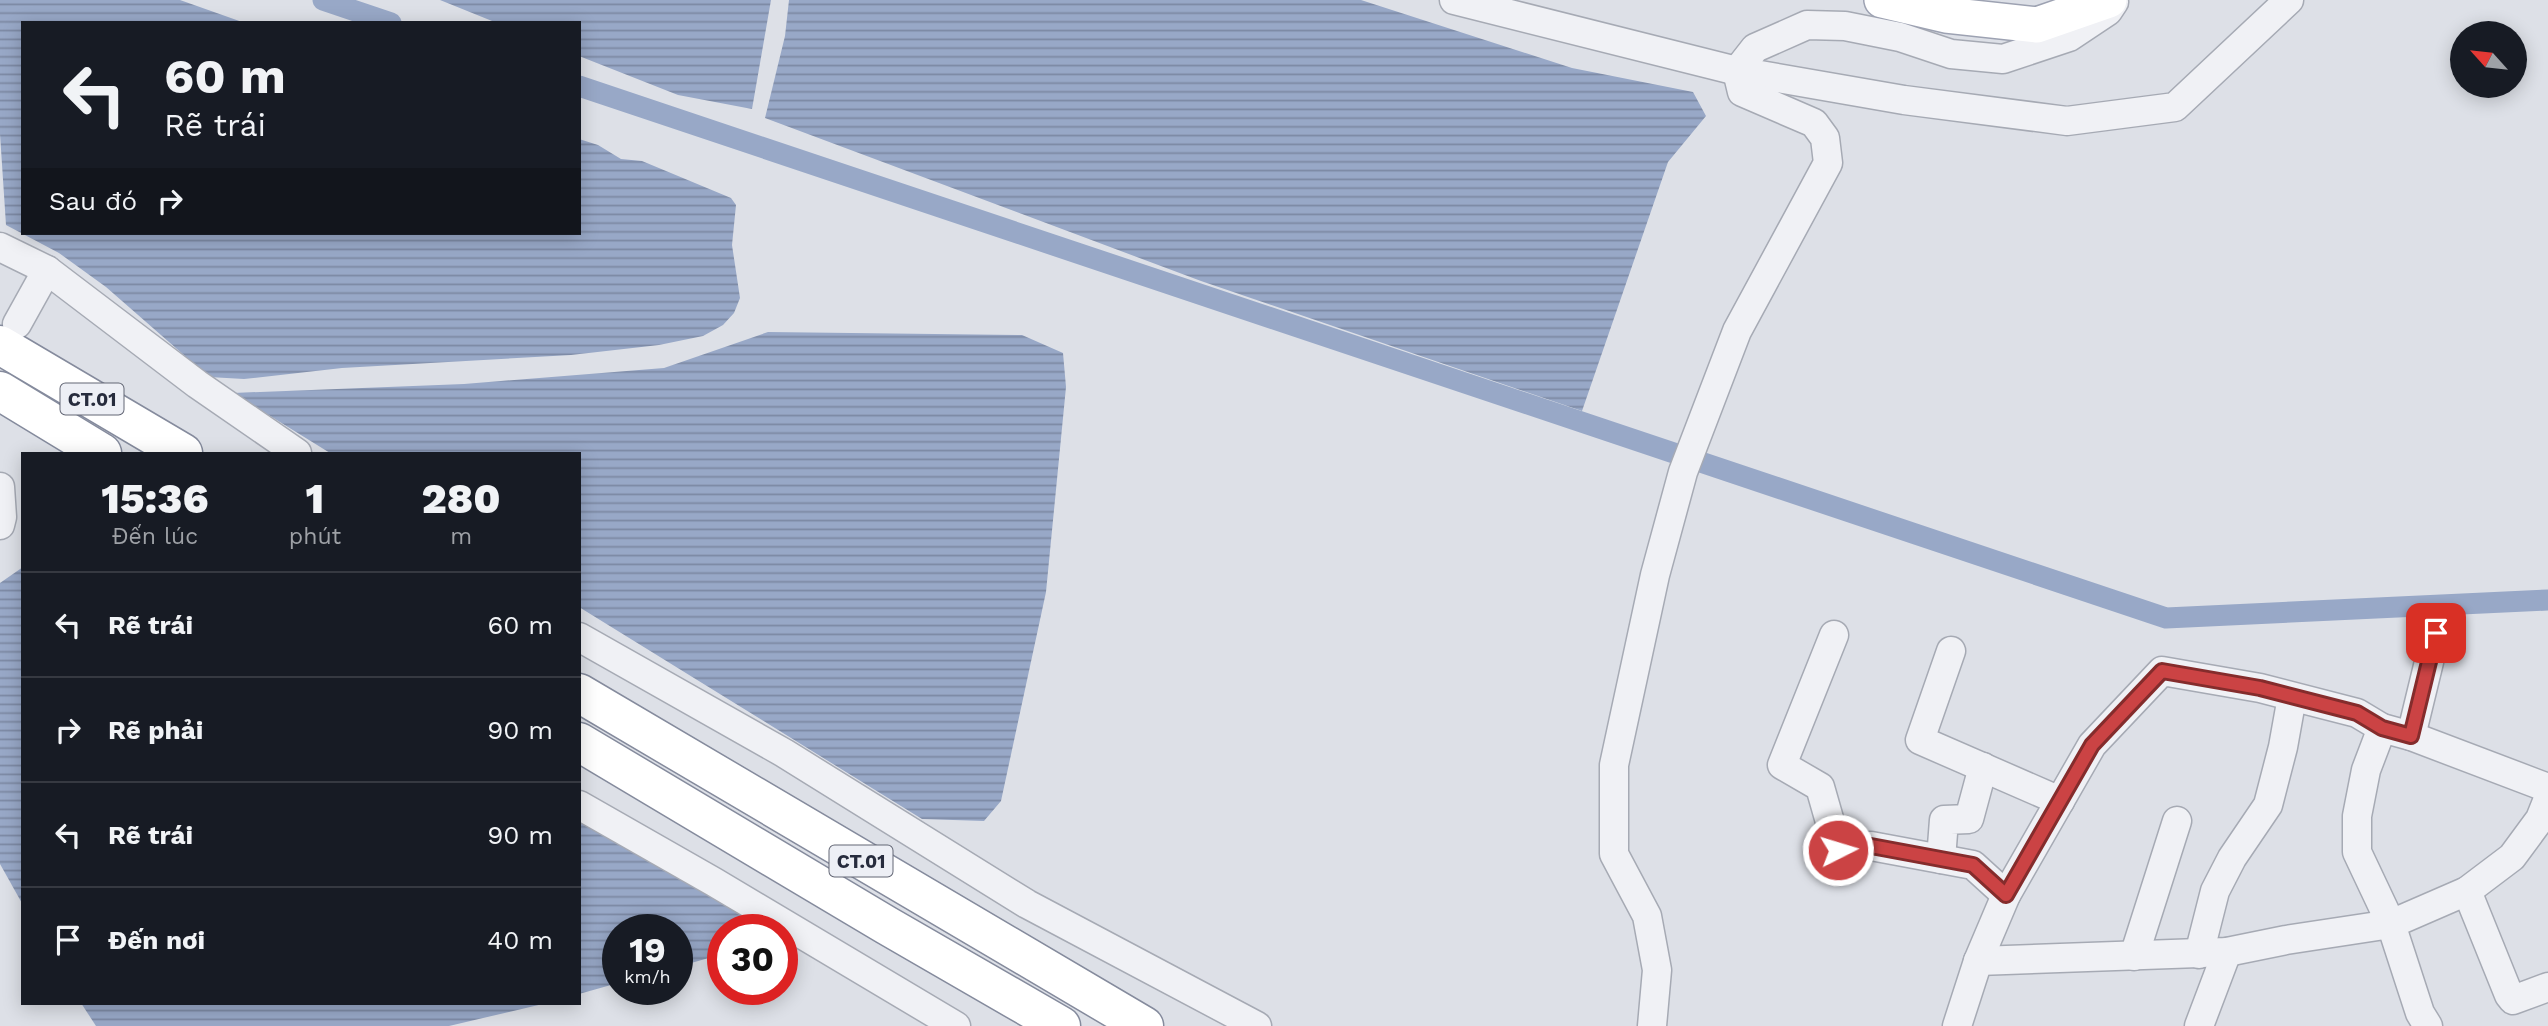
<!DOCTYPE html>
<html lang="vi">
<meta charset="utf-8">
<style>
body{margin:0;font-family:"Work Sans",sans-serif;background:#242831;color:#f1f3f6;height:100vh;display:flex;flex-direction:column;font-size:26px;white-space:nowrap}
*{box-sizing:border-box;margin:0}
p{font-size:23px;color:#9ea1a6}
.icon{flex:none;width:38px;height:38px;fill:none;stroke:currentColor;stroke-width:2;stroke-linecap:round;stroke-linejoin:round}
.map{position:relative;flex:1;overflow:hidden}
.sheet{position:absolute;left:21px;top:452px;width:560px;height:553px;display:flex;flex-direction:column;background:#171b24;border-radius:0px;box-shadow:0 4px 18px #0003}
.sheet>*{flex:none}
.hud{position:absolute;left:21px;top:21px;width:560px;height:214px;border-radius:0px;box-shadow:0 4px 18px #0003;background:#171b24;color:#f1f3f6;overflow:hidden}
.needle{width:46px;rotate:297deg}
.buttons{position:absolute;left:2450px;top:21px;display:grid;gap:14px}
.buttons a{display:grid;place-items:center;width:77px;height:77px;border-radius:50%;background:#171b24;box-shadow:0 4px 18px #0003;font-size:35px}
.speed{position:absolute;left:602px;top:914px;display:flex;gap:14px;font-size:35px;font-weight:700;text-align:center}
.speed>*{display:grid;place-content:center;width:91px;height:91px;border-radius:50%;background:#171b24;box-shadow:0 4px 18px #0003;line-height:1}
.speed small{font-size:18px;font-weight:400}
.speed .limit{border:10px solid #d22;background:#fff;color:#111}
.pin{position:absolute;display:grid;place-items:center;width:60px;height:60px;color:#fff;margin:-30px;border-radius:14px;box-shadow:0 4px 10px #0006}
.me{position:absolute;width:77px;margin:-38px;rotate:85deg;stroke-linejoin:round;filter:drop-shadow(0 0 5px #0008)}
.turn{display:flex;align-items:center;gap:24px;height:147px;padding:0 28px;font-size:32px}
.turn .icon{width:91px;height:91px;stroke-width:2.5}
.turn b{display:block;font-size:49px;line-height:60px}
.then{display:flex;align-items:center;height:66px;padding:0 28px;background:#0003;gap:14px;font-size:26px}
.eta{display:flex;justify-content:space-evenly;align-items:center;height:119px;text-align:center}
.eta b{font-size:42px;font-weight:800;line-height:49px}
ul{padding:0;list-style:none}
li{display:flex;align-items:center;gap:21px;height:105px;padding:0 28px;border-top:2px solid #363941}
li div{flex:1}
li b{display:block;font-size:26px}
li em{font-style:normal}
.map>svg:first-child{display:block}
.water{fill:url(#water-rules)}
.lines{fill:none;stroke-linecap:round;stroke-linejoin:round}
.canal{stroke:#98a8c7;stroke-width:21}
.minor-casing{stroke:#a6aab4;stroke-width:31}
.major-casing{stroke:#9da2b2;stroke-width:38}
.highway-casing{stroke:#858b9d;stroke-width:41}
.minor{stroke:#f0f1f5;stroke-width:28}
.major{stroke:#fff;stroke-width:35}
.highway{stroke:#fff;stroke-width:38}
.route-casing{stroke:#842c2c;stroke-width:18}
.route{stroke:#cb4344;stroke-width:12}
.labels{text-anchor:middle;dominant-baseline:central;stroke-width:7;stroke-linejoin:round;paint-order:stroke}
.shield{fill:#edeff5;stroke:#626674;stroke-width:2}
.shield-label{font-size:19px;font-weight:bold;fill:#272c3d}
</style>
<div class="map">
<svg width="2548" height="1026" viewBox="0 0 2548 1026">
<defs>
<pattern id="water-rules" width="6" height="5" patternUnits="userSpaceOnUse" patternTransform="scale(1.75)"><rect width="6" height="5" fill="#98a8c7"/><path d="M0 2.5h6" fill="none" stroke="#7c89a3"/></pattern>
</defs>
<rect width="100%" height="100%" fill="#dde0e7"/>
<g class="water">
<polygon points="0,0 180,0 245,23 23,23 23,233 579,233 579,139 598,145 621,159 642,161 731,198 736,205 732,245 740,298 734,313 723,325 703,336 659,345 571,355 342,368 244,379 209,377 106,287 59,253 6,225 0,134"/>
<polygon points="440,0 771,0 752,109 678,95 579,56 579,23 497,23"/>
<polygon points="789,0 1361,0 1572,68 1693,92 1706,116 1668,162 1582,411 1201,281 765,118 785,36"/>
<polygon points="768,332 1022,335 1063,353 1066,387 1046,592 1001,801 984,821 922,819 579,607 579,453 330,453 233,393 464,384 664,368"/>
<polygon points="23,567 23,905 0,864 0,583"/>
<polygon points="579,819 748,916 745,929 723,929 723,954 677,967 677,929 618,929 618,983 579,994"/>
<polygon points="81,1003 547,1003 449,1026 96,1026"/>
</g>
<g class="lines">
<g class="canal">
<polyline points="323,0 391,23"/>
<polyline points="579,86 2166,618 2548,600"/>
</g>
<g class="minor-casing">
<g id="minor">
<polyline points="1454,0 1737,71 1904,100 2067,121 2175,107 2289,0"/>
<polyline points="0,247 47,270 197,384 297,453"/>
<polyline points="17,324 47,270"/>
<polyline points="0,525 2,517 0,487"/>
<polyline points="1834,635 1782,765 1820,787 1838,850 1871,846 1973,865 2006,895"/>
<polyline points="579,637 784,753 1027,904 1257,1026"/>
<polyline points="1951,651 1920,740 2060,801"/>
<polyline points="2382,728 2366,770 2357,816 2357,852 2391,924 2420,1013 2428,1026"/>
<polyline points="2411,736 2436,633"/>
<polyline points="579,805 714,882 956,1026"/>
<polyline points="1941,859 1944,820 1969,819 1983,767"/>
<polyline points="2467,891 2509,995 2513,1000 2548,987"/>
<polyline points="2199,954 2215,891 2232,858 2268,805 2283,747 2292,697"/>
<polyline points="2134,956 2177,821"/>
<polyline points="1978,961 2227,952 2286,940 2391,924 2467,891 2512,857 2540,819 2548,799"/>
<polyline points="1652,1026 1657,970 1647,916 1614,854 1614,765 1655,575 1683,472 1737,331 1828,163 1825,138 1814,123 1742,92 1737,71 1755,48 1807,25 1845,26 1900,37 1951,54 2003,59 2069,37 2108,11 2114,2"/>
<polyline points="1957,1026 1978,961 2006,895 2092,745 2162,671 2260,688 2357,713 2382,728 2411,736 2548,788"/>
<polyline points="2199,1026 2227,952"/>
</g>
</g>
<g class="major-casing">
<polyline id="major" points="1882,0 1946,15 2037,25 2109,0"/>
</g>
<g class="highway-casing">
<g id="highway">
<polyline points="0,345 183,453"/>
<polyline points="0,391 102,453"/>
<polyline points="579,693 1144,1026"/>
<polyline points="579,742 886,925 1061,1026"/>
</g>
</g>
<use href="#minor" class="minor"/>
<use href="#major" class="major"/>
<use href="#highway" class="highway"/>
</g>
<g class="lines">
<g class="route-casing">
<polyline id="route" points="1838,850 1871,846 1973,865 2006,895 2092,745 2162,671 2260,688 2357,713 2382,728 2411,736 2436,633"/>
</g>
<use href="#route" class="route"/>
</g>
<g class="labels">
<g class="shield">
<rect x="60.5" y="383.5" width="63" height="31" rx="5"/>
<rect x="829.5" y="845.5" width="63" height="31" rx="5"/>
</g>
<g class="shield-label">
<text x="92" y="399">CT.01</text>
<text x="861" y="861">CT.01</text>
</g>
</g>
</svg>
<div class="buttons">
<a><svg class="needle" viewBox="-14 -14 28 28"><path d="M0-13l5 13h-10z" fill="#e53935"/><path d="M0 13l5-13h-10z" fill="#9ea1a6"/></svg></a>
</div>
<div class="speed"><div>19<small>km/h</small></div><div class="limit">30</div></div>
<div class="pin" style="left:2436px;top:633px;background:#d93025"><svg class="icon" aria-label="arrive" viewBox="0 0 24 24"><path d="M6 21V4h12l-3 4 3 4H6"/></svg></div>
<svg class="me" style="left:1838px;top:850px" viewBox="-20 -20 40 40"><circle r="17" fill="#cb4344" stroke="#fff" stroke-width="3"/><path d="M0-11L8 9 0 5-8 9z" fill="#fff"/></svg>
<div class="hud">
<div class="turn"><svg class="icon" aria-label="left" viewBox="0 0 24 24"><path d="M17 20v-9H6M10 6l-5 5 5 5"/></svg><div><b>60 m</b>Rẽ trái</div></div>
<div class="then">Sau đó<svg class="icon" aria-label="right" viewBox="0 0 24 24"><path d="M7 20v-9h11M14 6l5 5-5 5"/></svg></div>
</div>
<section class="sheet">
<div class="eta">
<div><b>15:36</b><p>Đến lúc</p></div>
<div><b>1</b><p>phút</p></div>
<div><b>280</b><p>m</p></div>
</div>
<ul>
<li><svg class="icon" aria-label="left" viewBox="0 0 24 24"><path d="M17 20v-9H6M10 6l-5 5 5 5"/></svg><div><b>Rẽ trái</b></div><em>60 m</em></li>
<li><svg class="icon" aria-label="right" viewBox="0 0 24 24"><path d="M7 20v-9h11M14 6l5 5-5 5"/></svg><div><b>Rẽ phải</b></div><em>90 m</em></li>
<li><svg class="icon" aria-label="left" viewBox="0 0 24 24"><path d="M17 20v-9H6M10 6l-5 5 5 5"/></svg><div><b>Rẽ trái</b></div><em>90 m</em></li>
<li><svg class="icon" aria-label="arrive" viewBox="0 0 24 24"><path d="M6 21V4h12l-3 4 3 4H6"/></svg><div><b>Đến nơi</b></div><em>40 m</em></li>
</ul>
</section>
</div>
